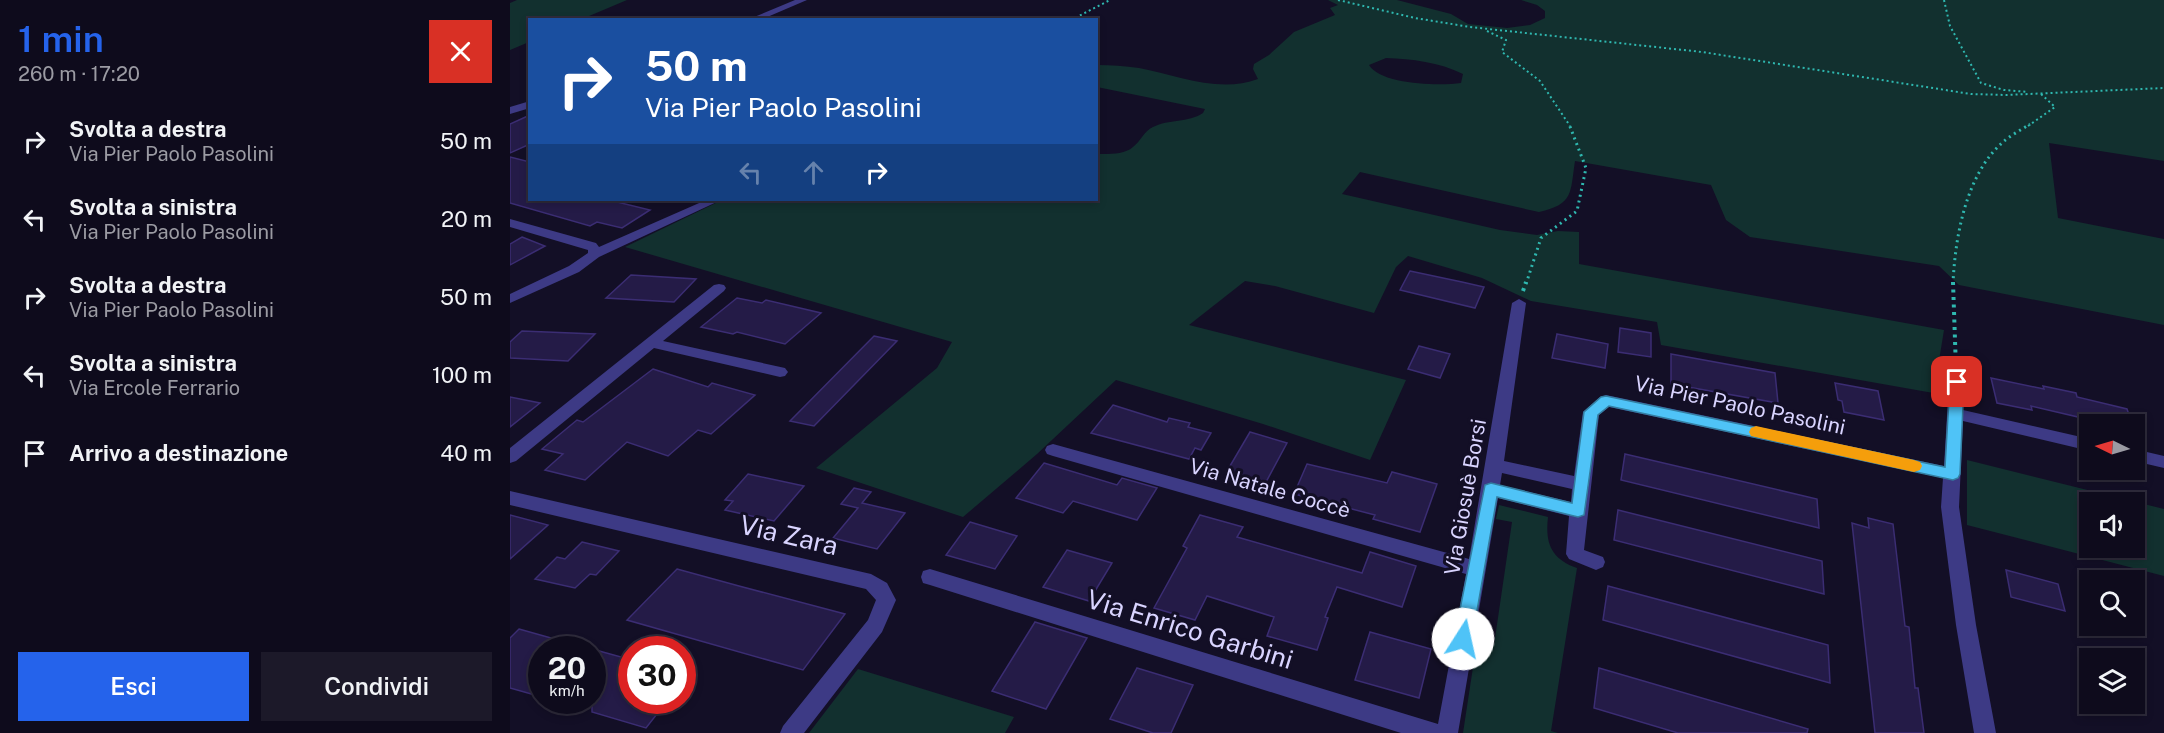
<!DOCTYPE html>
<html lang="it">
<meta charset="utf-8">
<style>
body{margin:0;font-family:"Public Sans",sans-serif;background:#1c1929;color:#f1f3f6;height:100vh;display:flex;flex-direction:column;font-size:22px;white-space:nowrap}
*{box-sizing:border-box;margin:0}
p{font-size:20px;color:#9b9ba3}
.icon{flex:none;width:33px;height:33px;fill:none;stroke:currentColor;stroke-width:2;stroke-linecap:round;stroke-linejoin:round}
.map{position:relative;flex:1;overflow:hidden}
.sheet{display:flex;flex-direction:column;background:#0e0b1c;width:510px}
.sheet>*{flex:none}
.hud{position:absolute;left:18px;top:18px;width:570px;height:183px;border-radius:0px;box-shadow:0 3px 9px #0003,0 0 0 2px #2e2b3b;background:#1a4fa0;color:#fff;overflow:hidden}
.needle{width:39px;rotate:275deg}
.fabs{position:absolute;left:1569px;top:414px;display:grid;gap:12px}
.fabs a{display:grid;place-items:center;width:66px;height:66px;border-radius:0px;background:#0e0b1c;box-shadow:0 3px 9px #0003,0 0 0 2px #2e2b3b;font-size:30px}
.speed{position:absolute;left:18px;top:636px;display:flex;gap:12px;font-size:30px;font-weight:700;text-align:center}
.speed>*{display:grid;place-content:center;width:78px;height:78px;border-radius:50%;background:#0e0b1c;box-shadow:0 3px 9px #0003,0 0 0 2px #2e2b3b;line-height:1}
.speed small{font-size:15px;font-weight:400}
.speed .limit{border:9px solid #d22;background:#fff;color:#111}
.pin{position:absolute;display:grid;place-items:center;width:51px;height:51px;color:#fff;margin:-26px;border-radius:12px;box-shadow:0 3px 9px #0006}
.me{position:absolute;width:66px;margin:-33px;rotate:10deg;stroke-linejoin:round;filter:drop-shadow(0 0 4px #0008)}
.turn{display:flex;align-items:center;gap:21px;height:126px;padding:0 18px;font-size:27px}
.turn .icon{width:78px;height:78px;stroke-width:2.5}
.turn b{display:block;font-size:42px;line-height:51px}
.lanes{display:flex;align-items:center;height:57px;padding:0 18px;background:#0003;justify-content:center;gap:30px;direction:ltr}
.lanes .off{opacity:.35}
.round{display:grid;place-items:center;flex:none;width:63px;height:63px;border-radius:0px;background:#1c1929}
.overview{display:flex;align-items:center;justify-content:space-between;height:102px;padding:0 18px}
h1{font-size:36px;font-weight:600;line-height:45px;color:#2563eb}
.button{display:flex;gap:12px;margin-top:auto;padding:12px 18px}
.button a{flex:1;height:69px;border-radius:0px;background:#2563eb;color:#fff;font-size:24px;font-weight:600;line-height:69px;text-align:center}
.button a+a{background:#1c1929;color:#f1f3f6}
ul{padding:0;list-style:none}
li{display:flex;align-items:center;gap:18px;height:78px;padding:0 18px}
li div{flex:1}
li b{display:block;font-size:22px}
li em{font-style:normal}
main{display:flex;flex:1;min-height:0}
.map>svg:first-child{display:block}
.green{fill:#12302f;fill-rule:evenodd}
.building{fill:#241b47;stroke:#3b2d73;stroke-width:1.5}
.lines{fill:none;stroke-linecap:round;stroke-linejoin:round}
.path-far2{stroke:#2fb8b0;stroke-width:2;stroke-dasharray:2 3;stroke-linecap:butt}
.path-far1{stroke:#2fb8b0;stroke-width:3;stroke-dasharray:2 4;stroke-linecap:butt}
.path{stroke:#2fb8b0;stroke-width:4;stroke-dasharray:3 4.5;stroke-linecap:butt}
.minor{fill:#3d3a85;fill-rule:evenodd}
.route{fill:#4fc3f7;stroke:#337fa1;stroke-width:1.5}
.slow{fill:#f59e0b}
.labels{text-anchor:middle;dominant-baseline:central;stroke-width:6;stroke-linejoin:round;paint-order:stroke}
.street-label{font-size:21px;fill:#d9d4ff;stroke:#130f26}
.near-street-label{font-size:26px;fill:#d9d4ff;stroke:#130f26}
</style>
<main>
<section class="sheet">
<div class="overview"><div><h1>1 min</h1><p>260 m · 17:20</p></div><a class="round" style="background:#d93025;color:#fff"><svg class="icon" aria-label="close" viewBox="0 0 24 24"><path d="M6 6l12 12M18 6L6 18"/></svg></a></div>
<ul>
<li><svg class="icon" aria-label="right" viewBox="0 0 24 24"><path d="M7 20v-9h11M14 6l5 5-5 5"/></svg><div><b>Svolta a destra</b><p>Via Pier Paolo Pasolini</p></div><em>50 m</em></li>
<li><svg class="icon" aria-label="left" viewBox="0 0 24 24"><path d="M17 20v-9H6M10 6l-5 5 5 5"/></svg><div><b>Svolta a sinistra</b><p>Via Pier Paolo Pasolini</p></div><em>20 m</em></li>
<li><svg class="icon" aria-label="right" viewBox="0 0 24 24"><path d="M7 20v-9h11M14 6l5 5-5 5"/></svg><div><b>Svolta a destra</b><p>Via Pier Paolo Pasolini</p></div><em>50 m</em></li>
<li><svg class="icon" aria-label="left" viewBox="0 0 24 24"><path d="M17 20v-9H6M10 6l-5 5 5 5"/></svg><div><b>Svolta a sinistra</b><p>Via Ercole Ferrario</p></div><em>100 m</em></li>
<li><svg class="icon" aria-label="arrive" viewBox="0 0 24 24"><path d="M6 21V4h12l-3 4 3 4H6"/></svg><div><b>Arrivo a destinazione</b></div><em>40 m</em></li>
</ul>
<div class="button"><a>Esci</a><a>Condividi</a></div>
</section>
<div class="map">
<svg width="1654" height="733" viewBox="0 0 1654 733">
<rect width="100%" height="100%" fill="#130f26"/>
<g class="green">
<polygon points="7,0 117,0 72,19 20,20 19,42 0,50 0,3"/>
<path d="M 818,0 L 887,0 L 941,14 L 958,24 L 997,28 L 1020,25 L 1035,18 L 1035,11 L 1027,5 L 1011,0 L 1654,0 L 1654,161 L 1539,143 L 1548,218 L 1654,239 L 1654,325 L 1449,285 L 1429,266 L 1240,237 L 1216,220 L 1201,185 L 1065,161 C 1060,193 1064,204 1029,212 L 850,172 L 832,194 L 990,230 L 1027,235 L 1048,231 L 1069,232 L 1069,264 L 1434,330 L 1427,373 L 1429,394 L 1151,345 L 1147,322 L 1021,301 L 972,278 L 898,256 L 886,267 L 864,313 L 765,286 L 735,281 L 679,325 L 896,380 L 860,460 L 753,424 L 606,380 L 527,454 L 453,517 L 306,468 L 427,368 L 442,342 L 115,247 L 212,200 L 586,200 L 587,154 C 598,154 614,155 623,147 C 631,141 634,131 643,127 C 659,119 678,123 693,113 L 695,109 L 587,87 L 587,65 C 600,65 615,66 629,68 C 667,75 709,94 748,79 L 743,69 L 744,64 L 759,55 L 784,32 L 825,15 L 820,8 L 828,5 ZM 876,58 C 902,59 929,62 953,74 L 951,83 C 930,86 871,85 859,65 Z"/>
<path d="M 1457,460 L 1654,509 L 1654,576 L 1457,525 ZM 1580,502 L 1624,502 L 1624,548 L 1580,548 Z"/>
<path d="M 989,505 L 1038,517 C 1035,543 1041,559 1067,568 L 1041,731 L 1048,733 L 953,733 L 967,641 L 984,645 L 1002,522 L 986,519 Z"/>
<polygon points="348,669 504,717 495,733 299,733"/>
</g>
<g class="building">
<polygon points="20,115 20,144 0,153 0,124"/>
<polygon points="0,157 20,162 20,200 99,200 140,210 112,228 87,222 80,226 0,203"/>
<polygon points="12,237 35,246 0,265 0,244"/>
<polygon points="900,271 952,282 974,287 965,308 890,290"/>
<polygon points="121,275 186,279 164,302 96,298"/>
<polygon points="227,298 252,303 256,300 311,313 275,344 227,332 223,334 191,327"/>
<polygon points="1110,328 1141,333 1141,357 1108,352"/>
<polygon points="12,331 85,334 58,361 0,358 0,342"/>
<polygon points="1047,334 1098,344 1095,368 1042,358"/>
<polygon points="364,336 387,341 304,426 280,421"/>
<polygon points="909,346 940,354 930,378 898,369"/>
<polygon points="1161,354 1265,373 1268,403 1161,384"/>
<polygon points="143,369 198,387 202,383 245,395 201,434 188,430 158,456 117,442 75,480 35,470 53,454 32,449 67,420 73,422"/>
<polygon points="1481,378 1534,389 1533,386 1566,393 1567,397 1617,409 1622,424 1574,424 1572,418 1521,406 1522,410 1487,403"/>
<polygon points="1325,383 1368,391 1374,420 1334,412 1332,401 1328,400"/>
<polygon points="0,397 30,403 0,427"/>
<polygon points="603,405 657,422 659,418 680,423 678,427 701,433 691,450 685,448 679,459 581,433"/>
<polygon points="740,432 777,443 756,482 717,471"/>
<polygon points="1115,454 1307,499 1309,528 1111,480"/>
<polygon points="534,463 607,485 612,478 647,488 627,520 563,501 553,513 506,498"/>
<polygon points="797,464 877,483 882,472 927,484 910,532 863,519 865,515 784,494"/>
<polygon points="238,474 294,486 264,521 215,510 223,501 215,500"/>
<polygon points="344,488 361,492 352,503 395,513 367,549 323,538 348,508 331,504"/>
<polygon points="1108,510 1312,561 1314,594 1104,540"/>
<polygon points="0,515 38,525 0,559"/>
<polygon points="690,515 733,527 727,537 852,573 860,552 906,566 892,607 827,587 815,617 818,618 807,650 757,636 764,617 697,596 685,620 644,608 677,548 673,546"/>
<polygon points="1358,518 1383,524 1395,626 1399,627 1405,688 1408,688 1414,733 1365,733 1342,523 1359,528"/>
<polygon points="460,522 507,536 485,569 436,555"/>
<polygon points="72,542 109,551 86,575 80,574 65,588 25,579 47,557 55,559"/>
<polygon points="557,550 602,563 579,601 533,587"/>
<polygon points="167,569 229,586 335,614 293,670 117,620"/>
<polygon points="1496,570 1548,584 1555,611 1501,597"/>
<polygon points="1098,586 1318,645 1320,683 1093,620"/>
<polygon points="525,622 577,638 536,709 482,691"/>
<polygon points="9,629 66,645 65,650 32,650 32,697 0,688 0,638"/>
<polygon points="860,632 921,649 909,698 845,680"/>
<polygon points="82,649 122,660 122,700 158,700 136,728 82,712"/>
<polygon points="627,668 683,685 661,733 643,733 600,719"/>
<polygon points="1089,668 1298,729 1297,733 1168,733 1084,708"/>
</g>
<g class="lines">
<g class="path-far2">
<polyline points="828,0 905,18 960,27 1192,52 1461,94 1496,95 1654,88"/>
<polyline points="1434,0 1440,26 1471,83 1494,90 1518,92"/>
<polyline points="561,20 600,0"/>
<polyline points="977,31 996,40 992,52 1030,81 1060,126"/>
<polyline points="1518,126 1545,107 1531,94"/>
</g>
<g class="path-far1">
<polyline points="1016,284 1031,238 1067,211 1076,168 1059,124"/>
<path d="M 1443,284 C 1445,237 1456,174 1493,142 C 1501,135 1511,130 1520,124"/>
</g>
<g class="path">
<polyline points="1443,282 1446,369"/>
<polyline points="1013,291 1016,282"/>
</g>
<g class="minor">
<polygon points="285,0 297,0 250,20 237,20"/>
<polygon points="20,101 20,108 0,114 0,107"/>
<polygon points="196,200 211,200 89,257 69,272 0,303 0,294 59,266 78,253 78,250 0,227 0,219 86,243 89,247"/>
<polygon points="209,284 214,285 216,288 214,291 153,341 275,368 278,372 275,376 270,377 144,348 6,461 0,463 0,448 204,285"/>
<path d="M 1009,299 L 1016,303 L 994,461 L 1064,476 L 1073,412 L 1090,397 L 1096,395 L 1434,466 L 1439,382 L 1442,378 L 1452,378 L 1455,382 L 1453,410 L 1580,439 L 1580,451 L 1453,421 L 1449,507 L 1466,625 L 1486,733 L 1464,733 L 1446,625 L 1431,507 L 1433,478 L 1099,407 L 1089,415 L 1074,550 L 1093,557 L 1095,562 L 1093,567 L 1086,570 L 1059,559 L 1056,554 L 1059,516 L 988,498 L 948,733 L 891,733 L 420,585 L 413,583 L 411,577 L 413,571 L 420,569 L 928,724 L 956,574 L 543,456 L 537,454 L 535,450 L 537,446 L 543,444 L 959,559 L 1002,303 ZM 992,473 L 1062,489 L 1061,502 L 990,485 Z"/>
<polygon points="1624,449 1654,456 1654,468 1624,461"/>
<polygon points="0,491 361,574 377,583 386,600 372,632 294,733 270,733 273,726 358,620 366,600 356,589 0,505"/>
</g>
</g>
<polygon class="route" points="1447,377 1454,382 1450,474 1448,478 1443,480 1099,406 1088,415 1074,515 1068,517 987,497 962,639 959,645 953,648 947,645 944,639 975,485 981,483 1062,503 1074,412 1091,397 1096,396 1435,467 1440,382"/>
<polygon class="slow" points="1246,426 1404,460 1410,462 1412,466 1410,470 1404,472 1241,436 1239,432 1241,428"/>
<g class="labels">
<g class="street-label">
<text transform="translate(1230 405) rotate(12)">Via Pier Paolo Pasolini</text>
<text transform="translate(760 488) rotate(16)">Via Natale Coccè</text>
<text transform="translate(955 497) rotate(-80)">Via Giosuè Borsi</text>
</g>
<g class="near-street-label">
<text transform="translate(279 535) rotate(13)">Via Zara</text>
<text transform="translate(680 629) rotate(17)">Via Enrico Garbini</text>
</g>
</g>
</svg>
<div class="fabs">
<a><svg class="needle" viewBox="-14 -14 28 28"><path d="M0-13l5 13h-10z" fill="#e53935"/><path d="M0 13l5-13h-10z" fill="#9b9ba3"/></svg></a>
<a><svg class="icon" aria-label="sound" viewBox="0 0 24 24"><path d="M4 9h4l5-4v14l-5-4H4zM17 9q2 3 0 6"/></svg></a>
<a><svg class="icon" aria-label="search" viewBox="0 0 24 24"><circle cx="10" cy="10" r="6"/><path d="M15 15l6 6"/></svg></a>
<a><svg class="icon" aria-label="layers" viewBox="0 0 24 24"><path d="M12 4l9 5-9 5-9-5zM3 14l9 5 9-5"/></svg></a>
</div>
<div class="speed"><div>20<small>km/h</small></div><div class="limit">30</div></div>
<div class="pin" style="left:1447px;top:382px;background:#d93025"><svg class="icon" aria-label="arrive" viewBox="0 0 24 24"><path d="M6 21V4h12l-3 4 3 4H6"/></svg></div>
<svg class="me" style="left:953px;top:639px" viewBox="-20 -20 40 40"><circle r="19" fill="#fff"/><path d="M0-13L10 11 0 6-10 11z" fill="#4fc3f7"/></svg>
<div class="hud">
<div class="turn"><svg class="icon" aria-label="right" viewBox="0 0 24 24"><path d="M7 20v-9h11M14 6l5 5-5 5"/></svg><div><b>50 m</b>Via Pier Paolo Pasolini</div></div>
<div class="lanes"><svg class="icon off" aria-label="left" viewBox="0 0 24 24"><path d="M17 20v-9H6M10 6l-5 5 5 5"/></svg><svg class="icon off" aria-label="ahead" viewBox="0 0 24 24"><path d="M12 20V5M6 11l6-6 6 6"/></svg><svg class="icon" aria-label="right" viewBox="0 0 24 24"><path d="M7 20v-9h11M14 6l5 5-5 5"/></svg></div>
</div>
</div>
</main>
